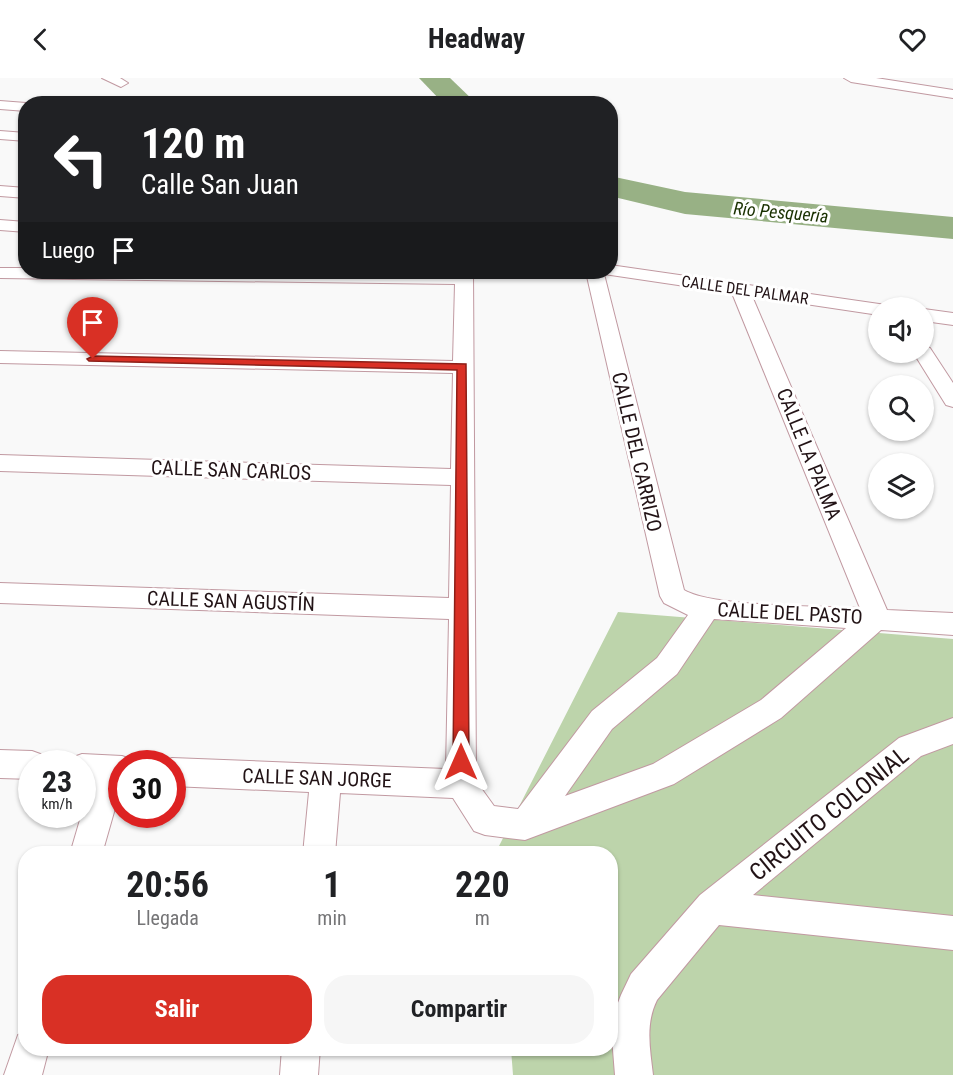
<!DOCTYPE html>
<html lang="es">
<meta charset="utf-8">
<style>
body{margin:0;font-family:"Roboto Condensed",sans-serif;background:#f6f6f6;color:#202124;height:100vh;display:flex;flex-direction:column;font-size:22px;white-space:nowrap}
*{box-sizing:border-box;margin:0}
p{font-size:20px;color:#757577}
.icon{flex:none;width:33px;height:33px;fill:none;stroke:currentColor;stroke-width:2;stroke-linecap:round;stroke-linejoin:round}
.map{position:relative;flex:1;overflow:hidden}
.sheet{position:absolute;left:18px;top:768px;width:600px;height:210px;display:flex;flex-direction:column;background:#fff;border-radius:24px;box-shadow:0 2px 4px #0004}
.sheet>*{flex:none}
.hud{position:absolute;left:18px;top:18px;width:600px;height:183px;border-radius:24px;box-shadow:0 2px 4px #0004;background:#202124;color:#fff;overflow:hidden}
.tools{position:absolute;left:868px;top:219px;display:grid;gap:12px}
.tools a{display:grid;place-items:center;width:66px;height:66px;border-radius:50%;background:#fff;box-shadow:0 2px 4px #0004;font-size:30px}
.speed{position:absolute;left:18px;top:672px;display:flex;gap:12px;font-size:30px;font-weight:700;text-align:center}
.speed>*{display:grid;place-content:center;width:78px;height:78px;border-radius:50%;background:#fff;box-shadow:0 2px 4px #0004;line-height:1}
.speed small{font-size:15px;font-weight:400}
.speed .limit{border:9px solid #d22;background:#fff;color:#111}
.pin{position:absolute;display:grid;place-items:center;width:51px;height:51px;color:#fff;margin:-62px -26px;border-radius:50% 50% 50% 0;rotate:-45deg;box-shadow:0 0 6px #0007}
.pin .icon{rotate:45deg}
.me{position:absolute;width:66px;margin:-33px;rotate:0deg;stroke-linejoin:round;filter:drop-shadow(0 0 4px #0008)}
.turn{display:flex;align-items:center;gap:21px;height:126px;padding:0 24px;font-size:27px}
.turn .icon{width:78px;height:78px;stroke-width:2.5}
.turn b{display:block;font-size:42px;line-height:51px}
.then{display:flex;align-items:center;height:57px;padding:0 24px;background:#0003;gap:12px;font-size:22px}
.eta{display:flex;justify-content:space-evenly;align-items:center;height:102px;text-align:center}
.eta b{font-size:36px;font-weight:700;line-height:42px}
.cta{display:flex;gap:12px;margin-top:auto;padding:12px 24px}
.cta a{flex:1;height:69px;border-radius:24px;background:#d93025;color:#fff;font-size:24px;font-weight:700;line-height:69px;text-align:center}
.cta a+a{background:#f6f6f6;color:#202124}
header{display:flex;justify-content:space-between;align-items:center;height:78px;padding:0 24px;background:#fff;font-size:27px;font-weight:700}
.map>svg:first-child{display:block}
.green{fill:#bdd4ab}
.lines{fill:none;stroke-linecap:round;stroke-linejoin:round}
.river{fill:#98b185;fill-rule:evenodd}
.minor-casing{stroke:#c199a1;stroke-width:2}
.minor{fill:#fff;fill-rule:evenodd}
.route{fill:#d93025;stroke:#8d1f18;stroke-width:1.5}
.labels{text-anchor:middle;dominant-baseline:central;stroke-width:6;stroke-linejoin:round;paint-order:stroke}
.far-street-label{font-size:16px;fill:#221316;stroke:#fff}
.far-water-label{font-size:18px;font-style:italic;fill:#193000;stroke:#fff}
.street-label{font-size:20px;fill:#221316;stroke:#fff}
.near-street-label{font-size:24px;fill:#221316;stroke:#fff}
</style>
<header><svg class="icon" aria-label="back" viewBox="0 0 24 24"><path d="M15 5l-7 7 7 7"/></svg>Headway<svg class="icon" aria-label="heart" viewBox="0 0 24 24"><path d="M12 20l-8-8c-3-5 5-10 8-4 3-6 11-1 8 4z"/></svg></header>
<div class="map">
<svg width="953" height="997" viewBox="0 0 953 997">
<rect width="100%" height="100%" fill="#f9f9f9"/>
<polygon class="green" points="618,534 953,561 953,997 513,997 511,971 610,970 610,776 500,775 499,768"/>
<g class="lines">
<g class="river">
<polygon points="419,0 450,0 477,26 444,26"/>
<polygon points="610,98 685,114 953,139 953,161 685,136 610,118"/>
</g>
<g class="minor-casing">
<g id="minor">
<polygon points="102,0 120,0 128,5 121,9"/>
<polygon points="844,0 876,0 953,12 953,20 851,4"/>
<polygon points="0,23 26,25 29,26 26,26 26,33 0,31"/>
<polygon points="0,53 26,55 26,63 0,61"/>
<polygon points="0,108 26,110 26,120 0,118"/>
<polygon points="0,142 26,144 26,154 0,152"/>
<path d="M 610,187 L 886,227 L 887,230 L 879,230 L 879,237 L 752,218 L 887,532 L 953,535 L 953,557 L 881,552 L 781,640 L 674,706 L 525,762 L 485,757 L 474,753 L 453,720 L 340,715 L 335,776 L 303,776 L 309,714 L 172,708 L 172,686 L 161,684 L 172,680 L 446,691 L 449,541 L 0,525 L 0,505 L 449,520 L 451,407 L 0,393 L 0,377 L 451,391 L 453,295 L 0,285 L 0,273 L 453,283 L 455,206 L 0,200 L 0,190 L 26,190 L 26,194 L 455,195 L 455,194 L 473,194 L 476,703 L 494,728 L 518,731 L 592,633 L 657,580 L 688,537 L 664,525 L 660,518 L 586,194 L 610,194 ZM 604,196 L 732,215 L 860,530 C 822,528 712,529 684,512 ZM 714,541 L 846,550 L 761,622 L 653,686 L 565,718 L 612,651 L 677,596 Z"/>
<polygon points="924,231 953,235 953,247 924,243"/>
<polygon points="924,268 930,270 953,305 953,329 946,327 913,274 924,274"/>
<path d="M 953,640 L 953,666 L 921,678 L 753,817 L 953,838 L 953,872 L 719,847 L 657,922 C 645,946 650,971 653,997 L 615,997 L 612,959 L 616,930 L 621,917 L 631,896 L 700,817 L 899,660 Z"/>
<polygon points="0,672 32,673 43,677 46,686 32,686 32,701 0,700"/>
<polygon points="82,676 122,678 133,682 134,686 122,686 122,706 102,776 70,776 91,704 82,704 82,686 69,686 71,680"/>
<polygon points="26,954 26,970 49,970 42,997 4,997 18,957"/>
<polygon points="282,970 320,970 318,997 280,997"/>
</g>
</g>
<use href="#minor" class="minor"/>
</g>
<polygon class="route" points="93,278 466,286 469,684 467,689 461,691 456,689 453,684 457,292 89,283 87,281"/>
<g class="labels">
<g class="far-street-label">
<text transform="translate(745 212) rotate(8)">CALLE DEL PALMAR</text>
</g>
<g class="far-water-label">
<text transform="translate(781 134) rotate(5)">Río Pesquería</text>
</g>
<g class="street-label">
<text transform="translate(637 374) rotate(77)">CALLE DEL CARRIZO</text>
<text transform="translate(809 376) rotate(68)">CALLE LA PALMA</text>
<text transform="translate(231 392) rotate(2)">CALLE SAN CARLOS</text>
<text transform="translate(231 523) rotate(2)">CALLE SAN AGUSTÍN</text>
<text transform="translate(790 535) rotate(3)">CALLE DEL PASTO</text>
<text transform="translate(317 700) rotate(2)">CALLE SAN JORGE</text>
</g>
<g class="near-street-label">
<text transform="translate(829 736) rotate(-39)">CIRCUITO COLONIAL</text>
</g>
</g>
</svg>
<div class="tools">
<a><svg class="icon" aria-label="sound" viewBox="0 0 24 24"><path d="M4 9h4l5-4v14l-5-4H4zM17 9q2 3 0 6"/></svg></a>
<a><svg class="icon" aria-label="search" viewBox="0 0 24 24"><circle cx="10" cy="10" r="6"/><path d="M15 15l6 6"/></svg></a>
<a><svg class="icon" aria-label="layers" viewBox="0 0 24 24"><path d="M12 4l9 5-9 5-9-5zM3 14l9 5 9-5"/></svg></a>
</div>
<div class="speed"><div>23<small>km/h</small></div><div class="limit">30</div></div>
<div class="pin" style="left:93px;top:281px;background:#d93025"><svg class="icon" aria-label="arrive" viewBox="0 0 24 24"><path d="M6 21V4h12l-3 4 3 4H6"/></svg></div>
<svg class="me" style="left:461px;top:684px" viewBox="-20 -20 40 40"><path d="M0-17L14 15 0 8-14 15z" fill="#d93025" stroke="#fff" stroke-width="4"/></svg>
<div class="hud">
<div class="turn"><svg class="icon" aria-label="left" viewBox="0 0 24 24"><path d="M17 20v-9H6M10 6l-5 5 5 5"/></svg><div><b>120 m</b>Calle San Juan</div></div>
<div class="then">Luego<svg class="icon" aria-label="arrive" viewBox="0 0 24 24"><path d="M6 21V4h12l-3 4 3 4H6"/></svg></div>
</div>
<section class="sheet">
<div class="eta">
<div><b>20:56</b><p>Llegada</p></div>
<div><b>1</b><p>min</p></div>
<div><b>220</b><p>m</p></div>
</div>
<div class="cta"><a>Salir</a><a>Compartir</a></div>
</section>
</div>
